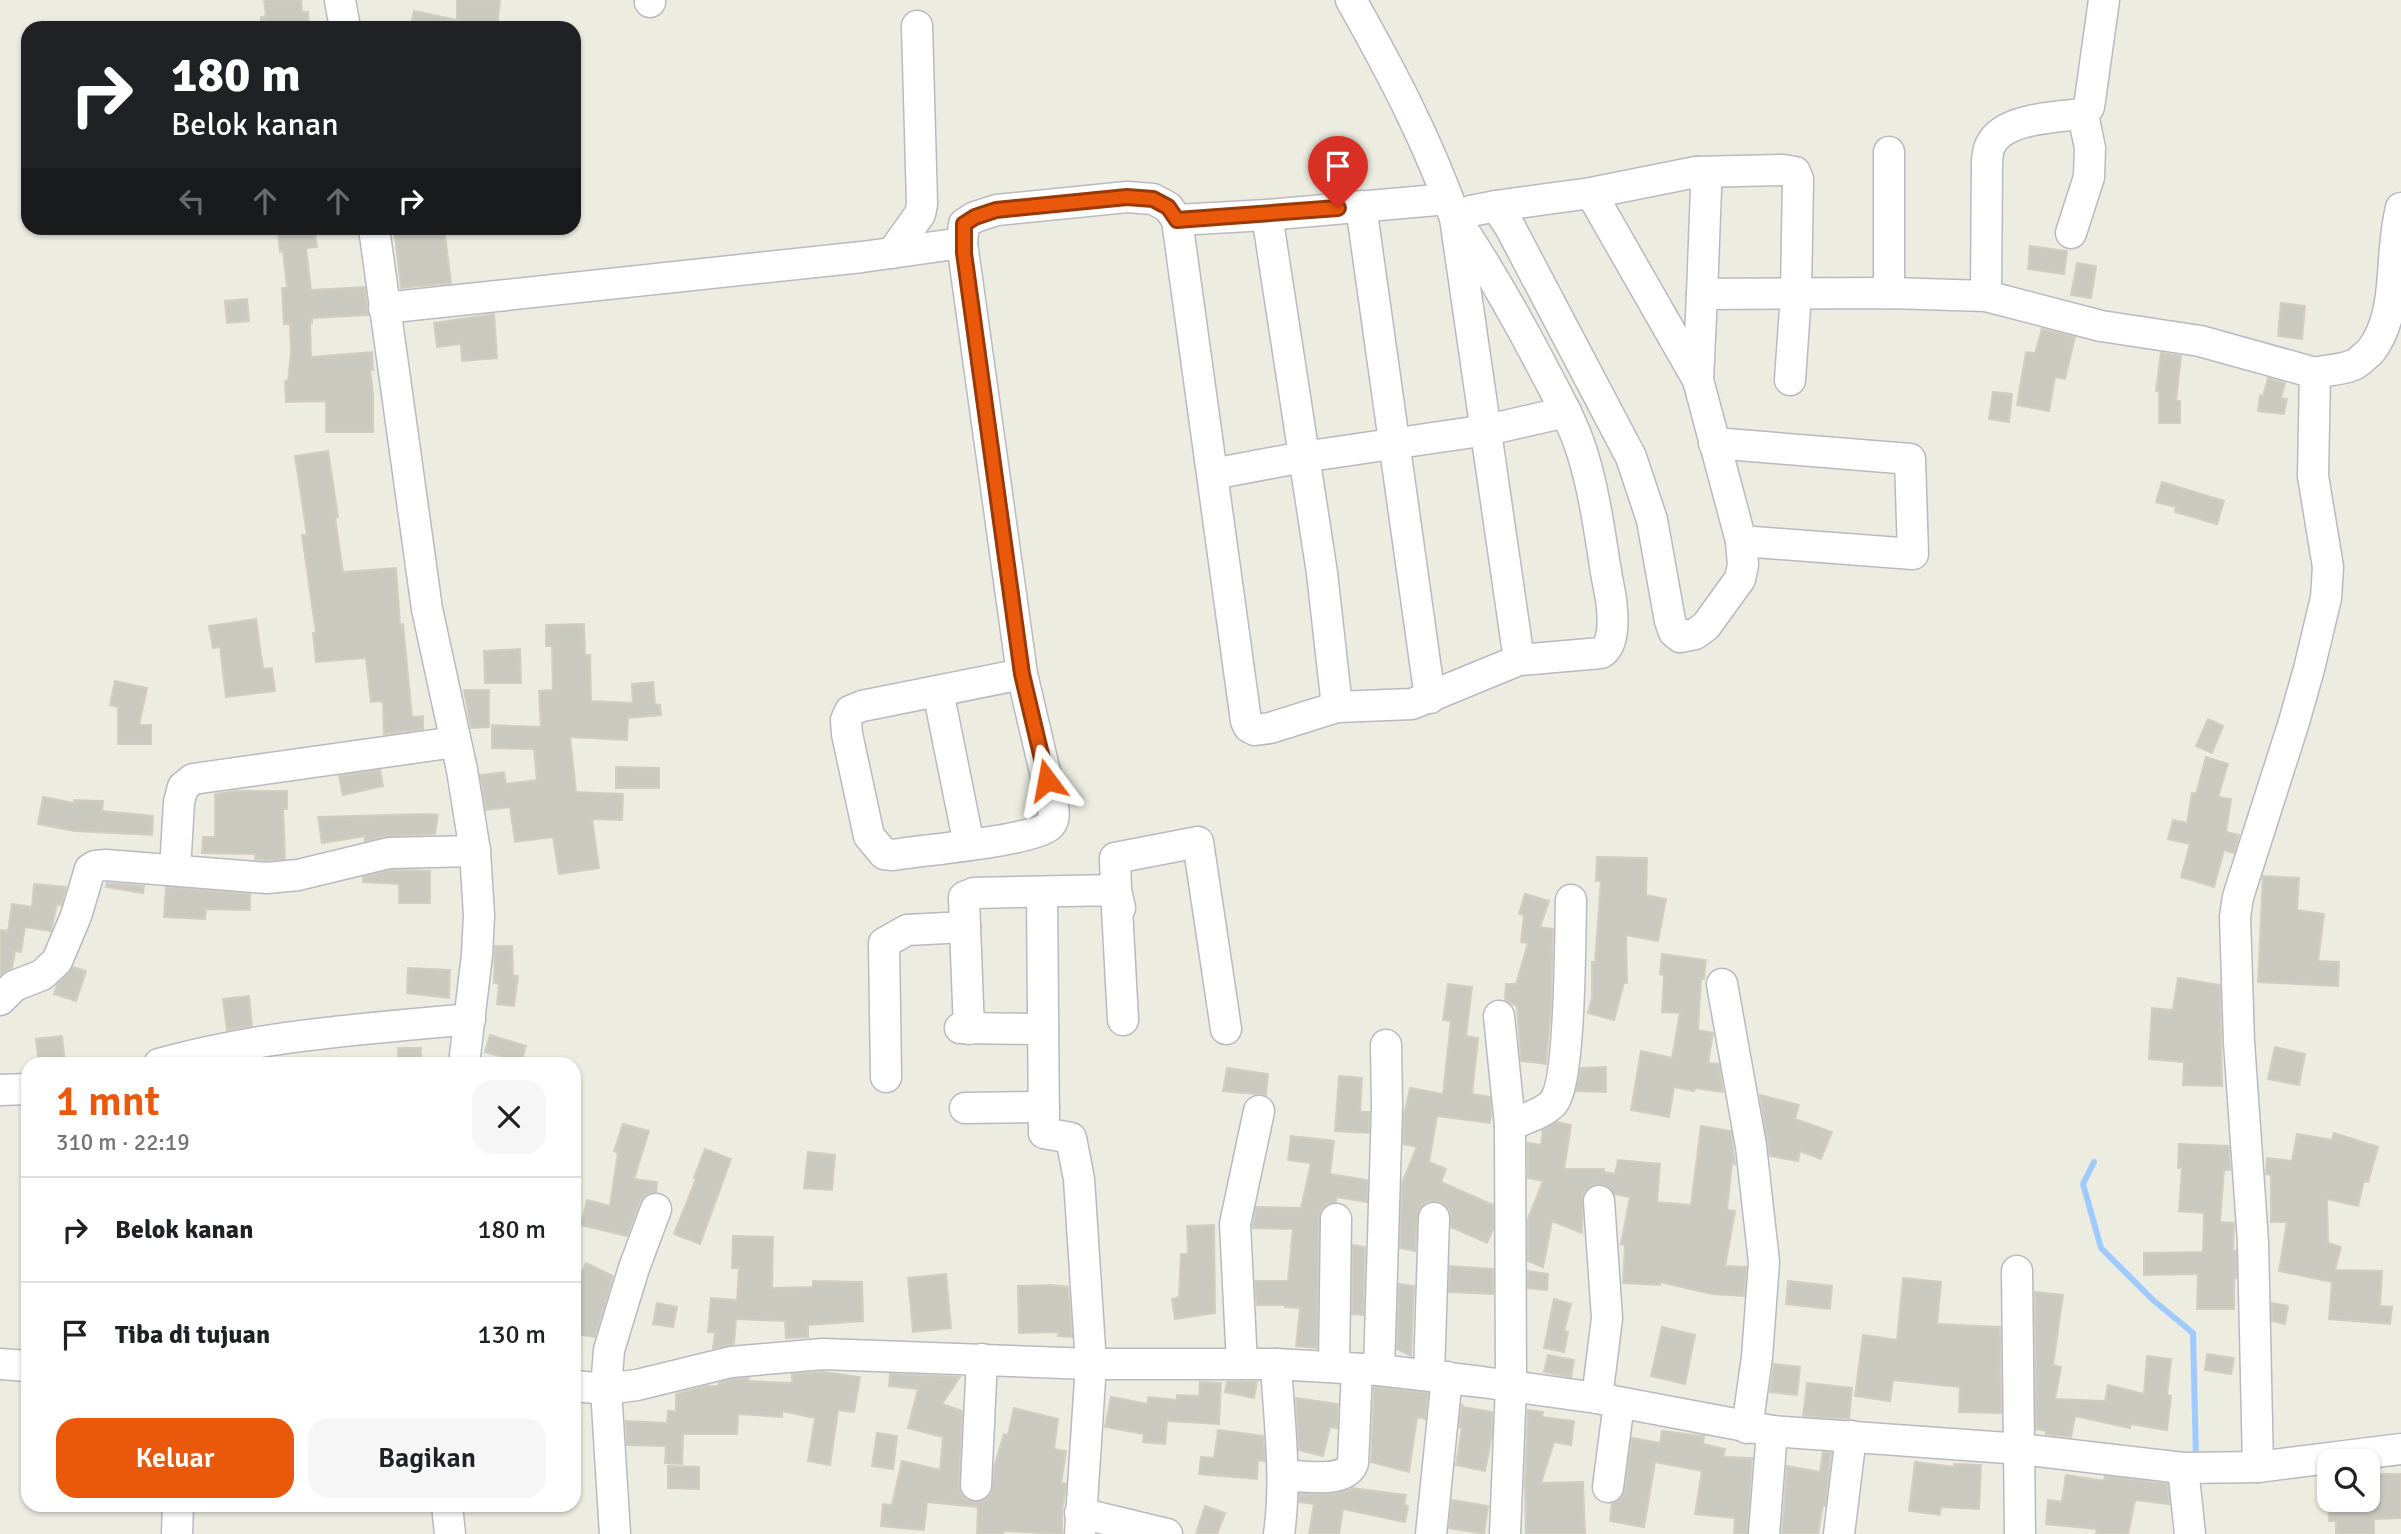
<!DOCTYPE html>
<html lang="id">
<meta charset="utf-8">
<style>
body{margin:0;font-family:Signika,sans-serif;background:#f6f6f6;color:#202124;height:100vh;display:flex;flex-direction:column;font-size:26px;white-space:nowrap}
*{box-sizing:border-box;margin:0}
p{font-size:23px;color:#757577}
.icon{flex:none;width:38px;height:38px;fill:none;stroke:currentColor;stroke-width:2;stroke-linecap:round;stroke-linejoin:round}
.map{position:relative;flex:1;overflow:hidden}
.panel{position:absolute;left:21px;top:1057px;width:560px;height:455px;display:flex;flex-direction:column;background:#fff;border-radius:21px;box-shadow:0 2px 5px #0004}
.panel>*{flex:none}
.hud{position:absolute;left:21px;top:21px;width:560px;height:214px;border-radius:21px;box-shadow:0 2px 5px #0004;background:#202124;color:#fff;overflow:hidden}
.controls{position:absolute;left:2317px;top:1449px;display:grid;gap:14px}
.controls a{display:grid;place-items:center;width:63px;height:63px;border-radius:14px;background:#fff;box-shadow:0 2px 5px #0004;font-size:35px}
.pin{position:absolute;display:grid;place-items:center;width:60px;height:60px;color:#fff;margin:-72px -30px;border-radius:50% 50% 50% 0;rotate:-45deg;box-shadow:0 0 7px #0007}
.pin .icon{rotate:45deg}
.me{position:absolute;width:77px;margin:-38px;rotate:347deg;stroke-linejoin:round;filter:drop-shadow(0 0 5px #0008)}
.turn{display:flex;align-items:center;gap:24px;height:147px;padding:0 35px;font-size:32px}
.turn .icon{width:91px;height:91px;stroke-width:2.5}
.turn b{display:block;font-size:49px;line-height:60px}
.lanes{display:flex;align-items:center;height:66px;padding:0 35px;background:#0003;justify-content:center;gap:35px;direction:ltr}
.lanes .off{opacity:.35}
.round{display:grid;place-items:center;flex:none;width:74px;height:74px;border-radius:21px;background:#f6f6f6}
.summary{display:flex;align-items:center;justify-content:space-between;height:119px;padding:0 35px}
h1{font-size:42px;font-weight:600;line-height:52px;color:#ea580c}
.cta{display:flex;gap:14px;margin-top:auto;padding:14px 35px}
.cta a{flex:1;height:80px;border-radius:21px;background:#ea580c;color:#fff;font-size:28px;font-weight:600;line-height:80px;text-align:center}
.cta a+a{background:#f6f6f6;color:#202124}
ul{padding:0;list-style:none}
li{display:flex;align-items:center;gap:21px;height:105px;padding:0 35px;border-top:2px solid #e0e0e0}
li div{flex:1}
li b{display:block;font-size:26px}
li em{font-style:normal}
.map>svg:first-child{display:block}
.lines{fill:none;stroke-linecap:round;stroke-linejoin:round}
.stream{stroke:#9fcaff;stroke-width:6}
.building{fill:#cac9c0;stroke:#d2cebf;stroke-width:2}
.minor-casing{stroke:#b9bac1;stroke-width:33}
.minor{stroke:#fff;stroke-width:30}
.route-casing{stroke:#983908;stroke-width:18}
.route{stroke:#ea580c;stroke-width:12}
</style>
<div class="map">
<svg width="2401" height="1534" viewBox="0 0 2401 1534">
<rect width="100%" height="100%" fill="#edece1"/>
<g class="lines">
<polyline class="stream" points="2094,1162 2083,1184 2101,1248 2153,1300 2193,1333 2196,1459"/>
</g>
<g class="building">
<polygon points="264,0 301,0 302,12 308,12 309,28 261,28 261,17 266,16"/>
<polygon points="457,0 500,0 497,28 410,28 414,11 457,20"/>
<polygon points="314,228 317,247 306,248 311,290 365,287 368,315 312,318 312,323 310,323 311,357 372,352 373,370 370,370 373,393 373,432 326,432 326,401 286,402 285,381 288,381 291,353 290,324 284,324 282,288 287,288 283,251 280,252 278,233"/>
<polygon points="394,228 444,228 451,283 401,288"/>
<polygon points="2030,246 2067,251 2064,274 2028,269"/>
<polygon points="2077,263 2096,266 2091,298 2071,295"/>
<polygon points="247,299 249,321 227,323 225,301"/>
<polygon points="2281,303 2305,306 2302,339 2278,336"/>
<polygon points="494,314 497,358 462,361 461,344 437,347 434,323"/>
<polygon points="2042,329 2075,337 2065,379 2055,377 2049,411 2017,405 2026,352 2035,353"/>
<polygon points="2161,353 2181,356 2176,401 2180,401 2180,423 2159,423 2159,391 2156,391"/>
<polygon points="2268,378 2285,383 2281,398 2287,399 2284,414 2258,411 2260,395 2263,396"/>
<polygon points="1993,392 2012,394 2009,422 1989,419"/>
<polygon points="328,451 338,517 335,518 343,572 396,568 400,625 403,624 412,717 423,716 423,729 384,734 383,701 371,702 366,658 316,662 313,633 316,633 302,535 307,535 295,456"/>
<polygon points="2162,482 2224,501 2217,524 2175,512 2176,507 2156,502"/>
<polygon points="256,619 263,669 272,668 275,691 226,697 220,647 213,648 209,626"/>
<polygon points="584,624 585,655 590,655 591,701 633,703 632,684 653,682 655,704 660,705 661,715 628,718 627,740 570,737 576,792 623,794 622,820 592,819 599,868 559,874 553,837 515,842 510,807 486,810 480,775 504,772 506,784 537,780 534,749 492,748 492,725 541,727 539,691 553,690 552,646 546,646 546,625"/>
<polygon points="520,649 521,683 485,683 484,651"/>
<polygon points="115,681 147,688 139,725 151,725 151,744 118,744 118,707 110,705"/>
<polygon points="464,690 489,690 489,727 471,728"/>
<polygon points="2208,719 2223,726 2212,753 2196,746"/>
<polygon points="2206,757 2228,764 2218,797 2231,799 2226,832 2239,835 2234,853 2224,850 2214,887 2181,877 2190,844 2168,839 2173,820 2187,823 2192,793 2196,794"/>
<polygon points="616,767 659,768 659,788 616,788"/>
<polygon points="380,770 383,786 343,795 339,776"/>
<polygon points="236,791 287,791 287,809 283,809 285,859 267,860 255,859 255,854 202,853 203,837 215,837 215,794"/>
<polygon points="43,797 74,803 74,800 103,801 102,811 153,816 152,835 75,831 38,824"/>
<polygon points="427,814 438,815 435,834 388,836 365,841 365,836 322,843 318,817"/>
<polygon points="1597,857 1647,858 1646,895 1666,899 1658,941 1626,935 1627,983 1624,983 1614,1020 1588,1013 1592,998 1592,962 1595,962 1601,881 1596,881"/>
<polygon points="391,870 430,871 430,903 399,903 399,884 363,882 363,877"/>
<polygon points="2263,876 2299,878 2297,910 2324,914 2318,961 2339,962 2338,986 2258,982"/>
<polygon points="107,883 144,886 143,893 106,887"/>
<polygon points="34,884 66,887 61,905 57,904 51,931 25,927 21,952 15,951 12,968 0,975 0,930 8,931 12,904 32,907"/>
<polygon points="166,887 250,894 250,910 206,909 205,919 164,917"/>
<polygon points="1525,894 1549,901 1540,927 1553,929 1551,1006 1546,1064 1521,1061 1517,1006 1505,1000 1506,984 1516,984 1528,943 1521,942 1524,915 1519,914"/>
<polygon points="495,946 512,946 513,976 518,976 514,1006 497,1004 499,984 494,983"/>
<polygon points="1662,954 1706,960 1704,979 1701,979 1698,1030 1713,1033 1708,1063 1719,1064 1723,1092 1695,1088 1694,1091 1674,1087 1669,1117 1631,1110 1641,1051 1672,1058 1680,1013 1662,1012 1664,975 1660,974"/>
<polygon points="73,967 86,971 76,1001 54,994 57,985"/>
<polygon points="408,968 450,970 449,998 407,993"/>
<polygon points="2178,978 2220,985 2222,1086 2183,1085 2184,1062 2149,1059 2152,1008 2173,1010"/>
<polygon points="1448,984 1472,987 1466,1036 1478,1038 1472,1094 1490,1097 1491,1115 1490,1123 1437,1116 1429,1162 1446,1169 1441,1182 1493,1205 1493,1229 1487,1243 1451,1227 1450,1210 1444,1204 1435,1201 1426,1202 1420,1208 1417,1217 1415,1251 1400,1248 1402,1183 1417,1147 1403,1144 1404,1115 1410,1088 1443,1094 1451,1021 1443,1020"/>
<polygon points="249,996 252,1026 227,1030 223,999"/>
<polygon points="490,1035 526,1046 521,1062 485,1052"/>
<polygon points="62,1036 65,1064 39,1064 36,1039"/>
<polygon points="2275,1047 2305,1054 2299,1085 2268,1079"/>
<rect x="398" y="1048" width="23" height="16"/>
<polygon points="1606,1067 1606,1092 1576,1091 1581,1068"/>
<polygon points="1227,1068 1268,1074 1266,1095 1223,1091"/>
<polygon points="1339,1076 1362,1078 1360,1112 1369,1112 1369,1133 1335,1131"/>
<polygon points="1760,1095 1799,1105 1795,1119 1832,1132 1821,1159 1800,1151 1798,1161 1770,1156"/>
<polygon points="1557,1122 1571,1125 1564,1169 1604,1169 1604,1172 1615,1174 1618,1160 1660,1164 1657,1202 1691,1205 1701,1126 1731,1131 1735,1164 1732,1163 1727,1210 1735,1211 1725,1266 1746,1267 1744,1296 1712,1294 1660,1282 1660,1285 1623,1283 1625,1245 1621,1244 1630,1197 1614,1194 1607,1186 1598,1184 1590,1186 1583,1194 1582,1233 1552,1221 1543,1267 1528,1261 1528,1219 1543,1181 1528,1178 1528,1143 1541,1145 1543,1130"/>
<polygon points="623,1124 649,1131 634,1179 657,1182 656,1192 645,1195 640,1202 627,1236 581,1225 587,1200 610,1206 618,1153 614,1151"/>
<polygon points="2334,1133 2378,1147 2368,1182 2364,1181 2358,1206 2327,1199 2328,1243 2341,1247 2335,1270 2382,1271 2380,1306 2392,1307 2390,1324 2329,1319 2332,1282 2279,1271 2287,1222 2271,1222 2271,1175 2266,1174 2267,1158 2292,1161 2297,1134 2332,1140"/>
<polygon points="1291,1136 1334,1141 1330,1174 1367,1180 1367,1202 1337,1197 1336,1202 1327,1204 1321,1211 1319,1219 1317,1348 1296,1346 1300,1308 1285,1307 1285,1305 1257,1305 1255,1281 1288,1281 1293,1229 1253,1228 1253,1225 1256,1207 1301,1208 1311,1163 1288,1160"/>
<polygon points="2179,1144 2229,1146 2230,1170 2224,1170 2220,1222 2234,1223 2233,1251 2236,1251 2236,1278 2234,1278 2234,1309 2197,1309 2198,1274 2144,1275 2144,1253 2203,1252 2204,1213 2179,1211 2182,1168 2178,1168"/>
<polygon points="705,1149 731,1159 700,1244 674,1234 696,1179 694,1178"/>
<polygon points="808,1152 835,1155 832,1190 804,1188"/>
<polygon points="1214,1225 1215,1313 1175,1319 1172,1299 1179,1297 1181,1254 1188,1254 1187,1226"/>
<polygon points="733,1236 773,1237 772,1288 813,1287 813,1281 862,1282 863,1321 808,1325 808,1337 786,1338 785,1321 736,1319 734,1344 713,1348 715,1332 708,1332 711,1298 737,1300 739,1268 732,1268"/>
<polygon points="1353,1245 1365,1247 1363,1315 1352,1314"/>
<polygon points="586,1263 613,1276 595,1337 574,1334 574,1289"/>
<polygon points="1450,1266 1493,1269 1493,1294 1449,1292"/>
<polygon points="1528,1271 1548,1274 1547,1290 1528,1288"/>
<polygon points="946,1274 951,1328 913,1332 908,1278"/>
<polygon points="1903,1278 1941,1282 1937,1324 2000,1327 2001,1413 1959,1412 1960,1387 1893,1380 1890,1401 1855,1396 1863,1335 1897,1340"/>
<polygon points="1788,1281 1832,1286 1830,1309 1786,1304"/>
<polygon points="1399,1284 1414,1286 1411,1356 1397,1349"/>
<polygon points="1052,1285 1068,1287 1072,1337 1058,1336 1059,1332 1019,1333 1018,1286"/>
<polygon points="2035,1292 2063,1295 2053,1365 2061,1367 2055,1399 2105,1401 2108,1385 2144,1394 2147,1356 2171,1359 2167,1395 2171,1396 2167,1430 2131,1424 2130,1428 2075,1416 2071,1437 2046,1434 2046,1431 2036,1429"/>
<polygon points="1554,1299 1571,1304 1564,1331 1568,1332 1564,1352 1544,1348"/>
<polygon points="657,1303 677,1307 673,1327 653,1324"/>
<polygon points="2272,1303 2288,1306 2285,1324 2272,1321"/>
<polygon points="1662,1327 1695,1335 1685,1384 1651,1376"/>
<polygon points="2207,1354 2234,1358 2231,1374 2205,1370"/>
<polygon points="1548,1355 1574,1360 1571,1377 1544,1372"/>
<polygon points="1774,1364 1800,1367 1797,1395 1770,1392"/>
<polygon points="823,1372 860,1377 854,1412 838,1410 830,1465 808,1461 815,1418 782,1411 782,1417 738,1414 737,1434 683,1434 682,1464 665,1463 666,1446 627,1445 626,1421 667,1423 668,1411 676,1411 676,1394 706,1386 718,1386 719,1383 734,1379 749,1378 748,1381 792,1383 792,1374"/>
<polygon points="890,1374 960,1377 942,1404 962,1411 959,1485 961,1494 967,1500 974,1502 985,1500 991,1494 994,1468 1004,1434 1008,1435 1014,1408 1058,1419 1054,1449 1066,1451 1061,1483 1066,1484 1062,1513 1062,1534 1004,1531 1003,1534 977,1534 978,1507 927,1502 924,1530 881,1526 883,1504 892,1505 902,1461 940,1470 943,1437 908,1428 918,1389 889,1386"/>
<polygon points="1200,1382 1221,1383 1219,1424 1167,1421 1165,1444 1143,1442 1144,1434 1105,1427 1111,1397 1148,1404 1148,1397 1177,1400 1177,1395 1199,1396"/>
<polygon points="1227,1382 1257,1382 1254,1398 1225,1392"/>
<polygon points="1807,1383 1852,1388 1849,1419 1803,1416"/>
<polygon points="1374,1387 1428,1393 1425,1419 1417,1417 1409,1472 1371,1462"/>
<polygon points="1296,1398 1338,1404 1337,1428 1330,1427 1323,1456 1299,1450"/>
<polygon points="1462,1404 1463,1407 1492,1412 1492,1434 1485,1471 1456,1465 1462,1428 1459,1427"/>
<polygon points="1528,1410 1543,1412 1542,1417 1574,1421 1571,1445 1554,1442 1541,1483 1583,1482 1585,1534 1526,1534 1525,1481"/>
<polygon points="1218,1430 1263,1436 1265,1461 1258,1460 1257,1479 1199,1474 1201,1457 1214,1458"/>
<polygon points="1662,1431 1704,1436 1703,1444 1725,1449 1723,1457 1752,1458 1747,1534 1734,1534 1735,1518 1695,1514 1702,1471 1655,1462 1644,1527 1610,1521 1612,1504 1621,1498 1625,1490 1632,1438 1660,1443"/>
<polygon points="877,1433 897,1436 893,1469 872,1466"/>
<polygon points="1823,1452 1831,1453 1825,1506 1823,1505 1818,1534 1782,1534 1787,1466 1820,1472"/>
<polygon points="1915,1462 1954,1467 1954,1464 1981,1465 1979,1509 1941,1507 1940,1515 1909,1511"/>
<polygon points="668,1466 699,1467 699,1489 668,1488"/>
<polygon points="2368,1474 2401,1474 2401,1518 2374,1519 2374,1534 2336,1534 2336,1521 2329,1521 2328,1500 2368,1500"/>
<polygon points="2066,1475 2104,1481 2105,1476 2167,1484 2169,1504 2135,1500 2128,1534 2096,1534 2097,1529 2046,1524 2048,1500 2062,1502"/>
<polygon points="1352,1488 1406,1495 1404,1505 1408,1506 1405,1522 1343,1509 1339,1534 1309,1534 1314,1504 1299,1502 1300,1494 1334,1494"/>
<polygon points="1452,1500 1488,1506 1484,1534 1449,1528"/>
<polygon points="1205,1506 1225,1513 1217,1534 1196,1534"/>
</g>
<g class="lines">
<g class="minor-casing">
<g id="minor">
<polyline points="340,0 345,28"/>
<polyline points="650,0 650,2"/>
<path d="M 1351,0 C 1391,71 1428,141 1455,218 L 1519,660"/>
<polyline points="1696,172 1783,170 1795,172 1798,179 1796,294 1790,380"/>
<polyline points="1591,193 1698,380 1741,541 1743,565 1740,579 1706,626 1695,634 1680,637 1674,632 1670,621 1652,520 1631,457 1510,227 1496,206 1591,193 1696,172 1704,180 1706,189 1702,294"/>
<polyline points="1361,206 1430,698"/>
<polyline points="1267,215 1322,573 1337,707"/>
<path d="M 1177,220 L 1246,721 L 1249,727 L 1255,730 L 1270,728 L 1337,707 L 1412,704 L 1519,660 L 1601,653 C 1620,642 1611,596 1607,578 C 1600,536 1595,493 1582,452 C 1573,423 1558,397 1544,370 C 1517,318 1488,267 1455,218 L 1471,211 L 1496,206"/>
<polyline points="374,228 427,609 462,770 475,851 479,915 477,955 464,1064"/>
<polyline points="2071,233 2089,177 2090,148 2083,114"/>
<path d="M 962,243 L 1022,674 L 1053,806 C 1054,813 1055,821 1049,826 C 1032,841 922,850 893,855 L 884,854 L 869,836 L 847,734 L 846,720 L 850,711 L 862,706 L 1022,674"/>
<polyline points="892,253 920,214 922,204 917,26"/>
<polyline points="1889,293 1889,152"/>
<polyline points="1986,296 2101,326 2200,341 2315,373"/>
<polyline points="384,308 862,257 962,243 964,224 975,217 997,210 1127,197 1153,199 1168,207 1177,220 1267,215 1448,199"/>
<path d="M 1698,380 L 1702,294 L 1889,293 L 1986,296 L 1987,160 C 1988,155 1988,148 1991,144 C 2004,118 2057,117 2083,114 L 2089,107 L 2104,0"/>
<polyline points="1714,443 1910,459 1913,554 1741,541"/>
<polyline points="1213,474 1303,457 1487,430 1566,412"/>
<polyline points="938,691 969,845"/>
<polyline points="175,870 179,802 183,787 193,779 455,742"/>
<polyline points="1042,892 1044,1133 1071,1138 1079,1179 1091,1364 1080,1534"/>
<polyline points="1120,908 1116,890 1115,858 1198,842 1226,1029"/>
<polyline points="965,927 969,1029"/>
<polyline points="1722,984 1751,1146 1764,1262 1757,1357 1747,1428"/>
<polyline points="0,1000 14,986 42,975 57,961 76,916 90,869 95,866 106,865 267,878 298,875 389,853 475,851"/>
<polyline points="1499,1016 1510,1125"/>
<polyline points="960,1028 1043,1029"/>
<path d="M 159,1064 C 262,1035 364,1029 470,1019"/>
<polyline points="886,1077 884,943 907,930 965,927 964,897 974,893 1116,890 1123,1020"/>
<polyline points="0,1090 28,1089"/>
<polyline points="965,1108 1044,1107"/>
<polyline points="2017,1271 2020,1534"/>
<polyline points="0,1364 28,1366"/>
<polyline points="1242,1364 1235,1224 1259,1111"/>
<path d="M 1276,1364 C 1279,1421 1287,1478 1279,1534"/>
<polyline points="1334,1367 1336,1219"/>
<polyline points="1379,1370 1387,1107 1386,1045"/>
<polyline points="1429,1375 1434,1218"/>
<polyline points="574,1386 606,1389 637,1385 731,1362 823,1354 1091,1364 1276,1364 1379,1370 1482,1382 1597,1398 1772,1431 2021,1449 2183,1468 2258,1467 2401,1449"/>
<polyline points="1597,1398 1607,1318 1599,1201"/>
<path d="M 2258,1467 L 2253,1242 L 2239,1042 L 2235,917 L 2238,897 L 2294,722 L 2309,669 L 2326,598 L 2328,567 L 2313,476 L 2315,373 C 2327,370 2342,370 2353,365 C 2359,363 2364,356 2370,352 C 2401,312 2388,259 2401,208"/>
<polyline points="2183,1468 2190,1534"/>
<path d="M 1283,1475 C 1302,1476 1346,1484 1353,1463 L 1357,1369"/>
<polyline points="976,1485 982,1359"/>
<polyline points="1608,1487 1619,1403"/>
<polyline points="447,1505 450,1534"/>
<polyline points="1080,1513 1167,1534"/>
<polyline points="177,1534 178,1505"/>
<polyline points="615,1534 606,1389 609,1350 634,1268 656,1209"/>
<polyline points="1431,1534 1447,1377"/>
<path d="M 1505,1534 L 1511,1386 L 1510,1125 C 1523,1119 1543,1114 1553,1103 C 1571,1082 1570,935 1571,900"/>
<polyline points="1764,1534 1772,1431"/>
<polyline points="1839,1534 1851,1436"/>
</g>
</g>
<use href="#minor" class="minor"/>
</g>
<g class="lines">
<g class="route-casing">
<polyline id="route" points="1047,780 1022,674 964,253 964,224 975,217 996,210 1127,197 1153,199 1168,207 1177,220 1338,208"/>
</g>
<use href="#route" class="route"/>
</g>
</svg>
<div class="controls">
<a><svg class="icon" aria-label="search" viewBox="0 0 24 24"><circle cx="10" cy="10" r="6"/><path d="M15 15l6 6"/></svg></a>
</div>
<div class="pin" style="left:1338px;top:208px;background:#d93025"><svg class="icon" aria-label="arrive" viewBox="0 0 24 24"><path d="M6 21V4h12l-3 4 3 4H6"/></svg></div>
<svg class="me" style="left:1047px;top:780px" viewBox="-20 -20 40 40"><path d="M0-17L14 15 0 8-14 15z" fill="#ea580c" stroke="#fff" stroke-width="4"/></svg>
<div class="hud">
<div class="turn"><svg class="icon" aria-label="right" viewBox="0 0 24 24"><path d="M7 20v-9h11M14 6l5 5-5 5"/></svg><div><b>180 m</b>Belok kanan</div></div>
<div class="lanes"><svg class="icon off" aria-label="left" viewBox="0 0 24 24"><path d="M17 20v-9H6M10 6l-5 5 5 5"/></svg><svg class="icon off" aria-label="ahead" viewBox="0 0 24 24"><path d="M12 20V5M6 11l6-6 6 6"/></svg><svg class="icon off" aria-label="ahead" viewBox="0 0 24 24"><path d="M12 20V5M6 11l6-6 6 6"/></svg><svg class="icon" aria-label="right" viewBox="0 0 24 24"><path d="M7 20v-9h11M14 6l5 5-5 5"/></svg></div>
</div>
<section class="panel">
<div class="summary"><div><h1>1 mnt</h1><p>310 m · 22:19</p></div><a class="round"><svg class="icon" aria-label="close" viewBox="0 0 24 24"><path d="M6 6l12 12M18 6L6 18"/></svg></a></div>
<ul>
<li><svg class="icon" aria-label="right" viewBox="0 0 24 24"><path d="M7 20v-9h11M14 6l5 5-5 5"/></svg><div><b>Belok kanan</b></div><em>180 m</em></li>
<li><svg class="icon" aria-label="arrive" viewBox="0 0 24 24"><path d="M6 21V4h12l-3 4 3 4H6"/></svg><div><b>Tiba di tujuan</b></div><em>130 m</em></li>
</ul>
<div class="cta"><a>Keluar</a><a>Bagikan</a></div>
</section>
</div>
